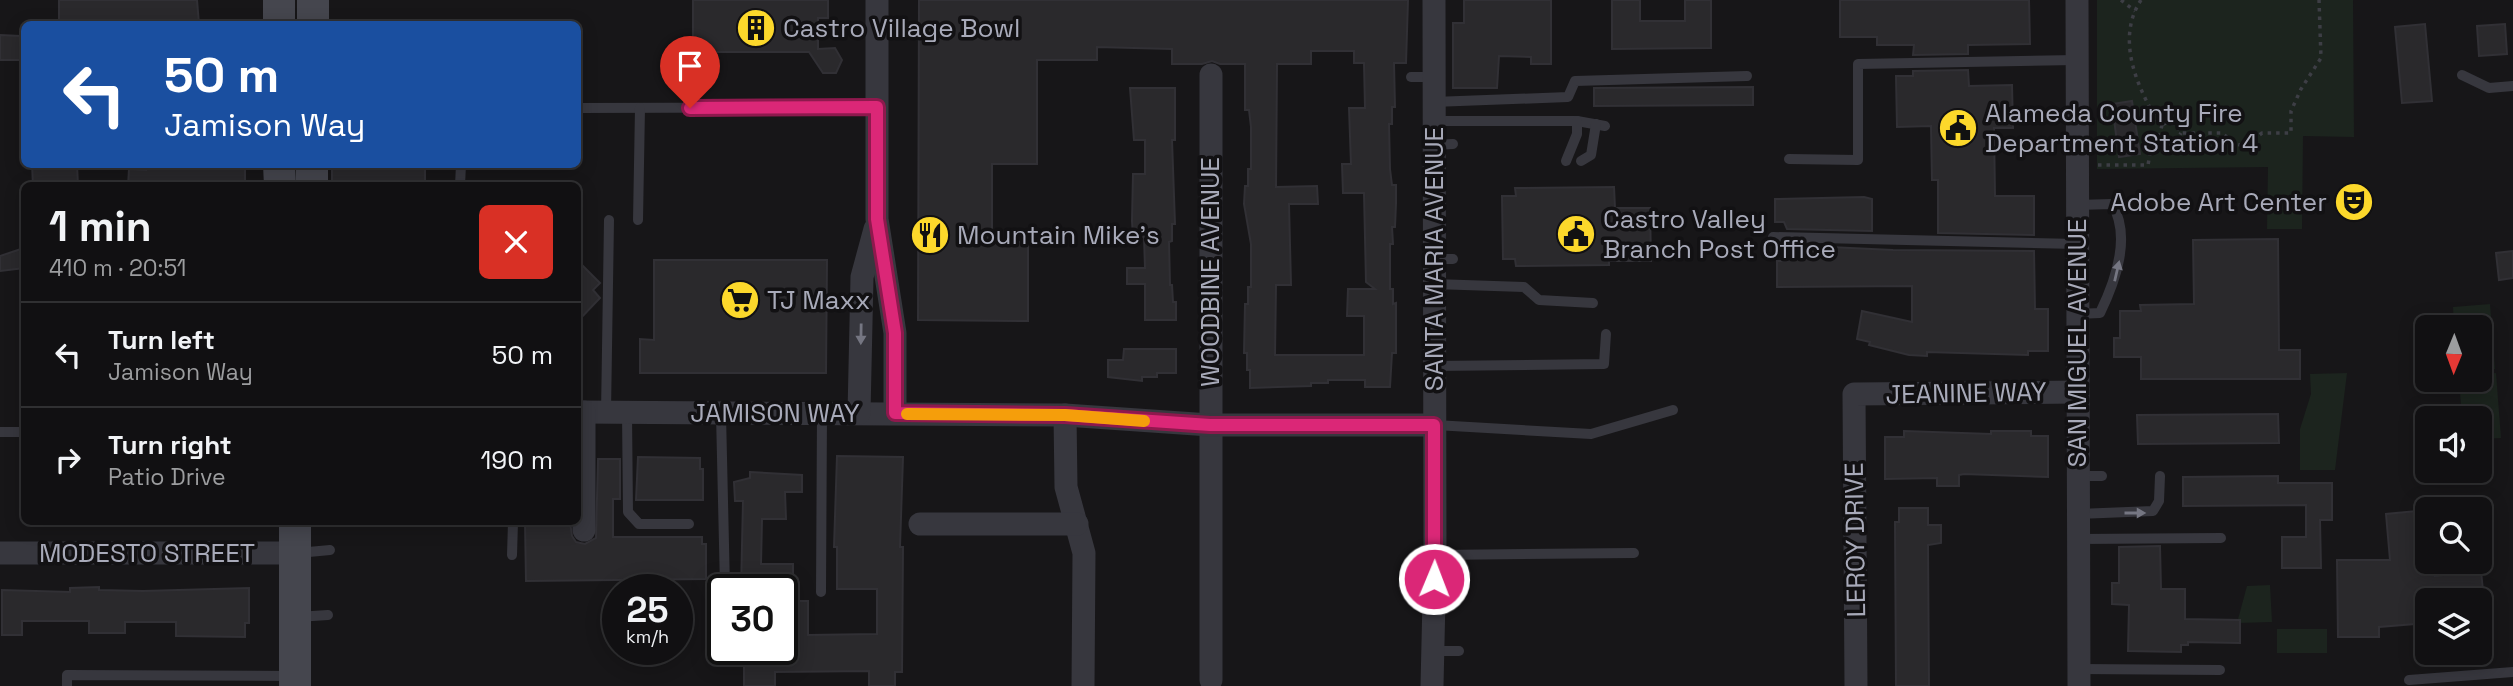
<!DOCTYPE html>
<meta charset="utf-8">
<style>
body{margin:0;font-family:"Space Grotesk",sans-serif;background:#1e1e20;color:#f1f3f6;height:100vh;display:flex;flex-direction:column;font-size:26px;white-space:nowrap}
*{box-sizing:border-box;margin:0}
p{font-size:23px;color:#9c9d9f}
.icon{flex:none;width:38px;height:38px;fill:none;stroke:currentColor;stroke-width:2;stroke-linecap:round;stroke-linejoin:round}
.map{position:relative;flex:1;overflow:hidden}
.sheet{position:absolute;left:21px;top:182px;width:560px;height:343px;display:flex;flex-direction:column;background:#111012;border-radius:10px;box-shadow:0 4px 18px #0003,0 0 0 2px #303032}
.sheet>*{flex:none}
.top-card{position:absolute;left:21px;top:21px;width:560px;height:147px;border-radius:10px;box-shadow:0 4px 18px #0003,0 0 0 2px #303032;background:#1a4fa0;color:#fff;overflow:hidden}
.needle{width:46px;rotate:181deg}
.tools{position:absolute;left:2415px;top:315px;display:grid;gap:14px}
.tools a{display:grid;place-items:center;width:77px;height:77px;border-radius:10px;background:#111012;box-shadow:0 4px 18px #0003,0 0 0 2px #303032;font-size:35px}
.speed{position:absolute;left:602px;top:574px;display:flex;gap:14px;font-size:35px;font-weight:700;text-align:center}
.speed>*{display:grid;place-content:center;width:91px;height:91px;border-radius:50%;background:#111012;box-shadow:0 4px 18px #0003,0 0 0 2px #303032;line-height:1}
.speed small{font-size:18px;font-weight:400}
.speed .limit{border:4px solid #111;border-radius:10px;background:#fff;color:#111}
.pin{position:absolute;display:grid;place-items:center;width:60px;height:60px;color:#fff;margin:-72px -30px;border-radius:50% 50% 50% 0;rotate:-45deg;box-shadow:0 0 7px #0007}
.pin .icon{rotate:45deg}
.me{position:absolute;width:77px;margin:-38px;rotate:1deg;stroke-linejoin:round;filter:drop-shadow(0 0 5px #0008)}
.turn{display:flex;align-items:center;gap:24px;height:147px;padding:0 28px;font-size:32px}
.turn .icon{width:91px;height:91px;stroke-width:2.5}
.turn b{display:block;font-size:49px;line-height:60px}
.round{display:grid;place-items:center;flex:none;width:74px;height:74px;border-radius:10px;background:#1e1e20}
.summary{display:flex;align-items:center;justify-content:space-between;height:119px;padding:0 28px}
h1{font-size:42px;font-weight:700;line-height:52px}
ul{padding:0;list-style:none}
li{display:flex;align-items:center;gap:21px;height:105px;padding:0 28px;border-top:2px solid #303032}
li div{flex:1}
li b{display:block;font-size:26px}
li em{font-style:normal}
.map>svg:first-child{display:block}
.green{fill:#1c241e}
.building{fill:#2a292c;stroke:#313035;stroke-width:2;fill-rule:evenodd}
.lines{fill:none;stroke-linecap:round;stroke-linejoin:round}
.path{stroke:#3d3e45;stroke-width:3.5;stroke-dasharray:3.5 5;stroke-linecap:butt}
.lane{stroke:#37373e;stroke-width:10}
.street{stroke:#37373e;stroke-width:23}
.secondary{stroke:#45464e;stroke-width:32}
.oneway{fill:#757682}
.route-casing{stroke:#8e194d;stroke-width:18}
.route{stroke:#db2777;stroke-width:12}
.slow{stroke:#f59e0b;stroke-width:12}
.labels{text-anchor:middle;dominant-baseline:central;stroke-width:7;stroke-linejoin:round;paint-order:stroke}
.poi-label{font-size:26px;fill:#a8aab9;stroke:#121113;text-anchor:start}
.street-label{font-size:26px;fill:#a8aab9;stroke:#121113}
</style>
<div class="map">
<svg width="2513" height="686" viewBox="0 0 2513 686">
<rect width="100%" height="100%" fill="#171618"/>
<g class="green">
<polygon points="2097,0 2353,0 2354,137 2303,136 2302,229 2267,229 2268,167 2097,169"/>
<polygon points="2490,304 2495,369 2480,370 2480,327 2454,327 2453,307"/>
<polygon points="2347,373 2335,470 2300,470 2300,429 2311,394 2310,374"/>
<polygon points="2496,373 2501,438 2480,439 2480,418 2462,418 2459,380 2480,380 2480,374"/>
<polygon points="2270,585 2272,622 2237,623 2247,586"/>
<rect x="2277" y="629" width="50" height="24"/>
</g>
<g class="building">
<polygon points="59,0 197,0 199,24 59,24"/>
<polygon points="693,0 828,0 828,18 818,18 818,49 835,48 842,60 836,73 823,73 809,52 693,52"/>
<path d="M 919,0 L 1408,0 L 1406,63 L 1394,63 L 1395,107 L 1392,107 L 1392,124 L 1389,124 L 1390,169 L 1392,185 L 1396,185 L 1396,203 L 1395,227 L 1392,227 L 1393,244 L 1390,244 L 1390,289 L 1393,289 L 1393,304 L 1396,303 L 1396,353 L 1392,353 L 1390,387 L 1365,387 L 1365,380 L 1328,380 L 1328,383 L 1311,383 L 1311,386 L 1250,388 L 1250,370 L 1247,370 L 1247,353 L 1244,353 L 1245,304 L 1248,304 L 1248,287 L 1251,287 L 1251,244 L 1244,204 L 1245,186 L 1248,186 L 1248,169 L 1251,169 L 1251,127 L 1249,110 L 1245,110 L 1245,64 L 1220,64 L 1212,61 L 1202,64 L 1172,64 L 1172,49 L 1097,47 L 1097,60 L 1037,60 L 1037,164 L 992,164 L 992,242 L 1028,242 L 1028,321 L 918,320 ZM 1311,51 L 1354,51 L 1354,63 L 1364,63 L 1365,108 L 1349,108 L 1351,164 L 1342,164 L 1343,193 L 1364,193 L 1366,282 L 1375,289 L 1348,289 L 1347,316 L 1364,316 L 1364,355 L 1275,355 L 1276,285 L 1291,285 L 1289,204 L 1318,204 L 1317,186 L 1276,187 L 1277,64 L 1311,64 Z"/>
<polygon points="1464,0 1551,0 1551,64 1531,64 1531,57 1499,56 1497,88 1453,88 1453,23 1464,23"/>
<polygon points="1612,0 1640,0 1640,21 1685,21 1685,0 1711,0 1711,48 1612,49"/>
<polygon points="1840,0 2029,0 2030,44 1968,45 1968,54 1913,55 1914,45 1877,45 1877,37 1840,37"/>
<polygon points="2425,24 2432,101 2402,103 2395,27"/>
<polygon points="2505,24 2507,54 2479,56 2477,26"/>
<polygon points="0,35 20,36 20,60 0,60"/>
<polygon points="1968,70 1969,86 2012,85 2013,128 1994,128 1995,196 2034,196 2034,235 1938,233 1938,180 1932,180 1931,126 1897,127 1896,76 1913,76 1913,71"/>
<polygon points="1753,87 1753,105 1594,106 1594,88"/>
<polygon points="1130,88 1175,88 1175,140 1172,140 1175,224 1172,224 1172,241 1169,242 1170,285 1172,285 1173,302 1176,302 1176,320 1145,320 1145,284 1127,284 1127,268 1145,268 1144,237 1133,237 1132,221 1133,174 1145,174 1145,140 1134,140"/>
<polygon points="2132,101 2140,154 2119,157 2112,104"/>
<polygon points="32,164 77,164 78,186 33,186"/>
<polygon points="146,164 245,164 245,186 128,186 129,169 146,170"/>
<rect x="332" y="164" width="93" height="22"/>
<polygon points="1614,187 1615,208 1650,208 1651,261 1609,261 1609,265 1516,266 1515,259 1503,259 1502,196 1516,196 1515,188"/>
<polygon points="1864,197 1872,199 1872,231 1787,229 1784,222 1775,222 1775,199"/>
<polygon points="2278,239 2279,350 2300,350 2300,379 2141,379 2141,357 2114,357 2114,338 2120,338 2120,311 2141,311 2140,305 2194,304 2193,240"/>
<polygon points="1787,245 1893,250 2034,251 2035,309 2048,309 2048,351 2028,351 2028,355 1927,352 1927,356 1909,355 1869,345 1870,342 1857,339 1862,311 1912,322 1912,286 1777,287 1777,261 1787,261"/>
<polygon points="24,248 24,268 0,271 0,256"/>
<polygon points="2513,251 2513,278 2499,280 2496,253"/>
<polygon points="654,260 827,260 826,373 640,373 640,339 654,340"/>
<polygon points="578,261 600,283 593,290 600,298 578,321"/>
<polygon points="1124,349 1176,349 1176,373 1157,373 1157,377 1142,377 1142,381 1108,377 1108,360 1123,360"/>
<polygon points="2278,414 2279,443 2138,444 2137,415"/>
<polygon points="1904,431 1991,434 1991,431 2031,431 2031,436 2048,436 2048,477 1964,474 1959,475 1959,486 1937,486 1937,478 1885,479 1885,437 1904,437"/>
<polygon points="837,456 903,457 900,547 903,547 902,672 895,672 895,686 869,686 869,671 775,672 775,686 744,686 744,661 753,661 753,649 782,649 782,601 808,601 808,635 877,634 877,589 837,589 837,547 834,547"/>
<polygon points="638,457 700,458 700,469 703,469 703,500 636,500"/>
<polygon points="598,459 620,459 620,499 613,499 613,537 702,537 702,544 706,544 706,579 526,581 525,522 570,522 572,536 576,542 585,544 596,538"/>
<polygon points="750,472 802,475 802,492 785,492 786,519 762,519 761,564 793,564 793,590 741,590 743,501 735,501 734,482 750,478"/>
<polygon points="2278,476 2278,483 2332,483 2332,520 2320,520 2321,568 2282,568 2282,537 2306,537 2306,505 2183,506 2183,477"/>
<polygon points="1899,508 1928,508 1928,525 1941,525 1941,543 1928,545 1929,686 1896,686 1895,522 1899,522"/>
<polygon points="2427,510 2427,562 2434,562 2435,576 2481,571 2484,600 2462,600 2462,597 2427,600 2427,623 2379,627 2379,637 2338,637 2337,560 2390,560 2386,514"/>
<polygon points="2160,546 2161,589 2185,589 2185,619 2240,620 2240,643 2188,642 2188,645 2181,645 2181,652 2128,651 2129,605 2112,604 2112,583 2119,583 2119,547"/>
<polygon points="99,587 99,590 143,591 249,588 249,623 245,623 245,637 176,636 176,622 125,622 125,633 89,633 89,621 22,621 22,635 2,635 2,590 70,592 70,588"/>
</g>
<g class="lines">
<g class="path">
<polyline points="2121,0 2135,11"/>
<path d="M 2141,0 C 2116,38 2136,85 2157,120 L 2162,125 L 2166,123 L 2176,124 L 2181,133 L 2222,133 L 2235,144 L 2245,146 L 2262,133 L 2291,133 L 2291,111 L 2301,89 L 2321,58 L 2319,0"/>
<polyline points="2162,125 2159,138 2165,145 2175,143 2181,133"/>
<polyline points="2098,165 2148,165 2151,148 2161,143"/>
</g>
<g class="lane">
<polyline points="2462,75 2489,88 2513,86"/>
<polyline points="1411,77 1433,77"/>
<polyline points="1433,102 1568,97 1575,81 1747,76"/>
<polyline points="578,108 877,107"/>
<polyline points="1433,121 1577,121 1605,126"/>
<polyline points="1433,145 1453,144"/>
<polyline points="1789,159 1858,160 1858,64 2076,60"/>
<polyline points="1566,161 1577,134 1577,121"/>
<polyline points="1581,161 1591,155 1596,124"/>
<polyline points="460,186 461,164"/>
<path d="M 2077,205 L 2112,204 C 2132,237 2115,282 2100,313 L 2077,314"/>
<polyline points="638,220 640,108"/>
<polyline points="1773,237 2077,244"/>
<polyline points="1434,259 1453,259"/>
<polyline points="1434,284 1524,287 1539,300 1593,303"/>
<polyline points="1434,366 1604,364 1606,334"/>
<polyline points="606,413 609,220"/>
<polyline points="627,413 628,512 639,524 689,524"/>
<polyline points="721,414 725,588"/>
<polyline points="1435,425 1591,434 1673,410"/>
<polyline points="0,432 24,432"/>
<polyline points="2078,476 2102,476"/>
<polyline points="2078,514 2153,511 2159,501 2160,476"/>
<polyline points="2079,539 2221,538"/>
<polyline points="298,553 330,550"/>
<polyline points="512,555 513,522"/>
<polyline points="1435,555 1634,553"/>
<polyline points="821,592 822,413"/>
<polyline points="297,617 328,615"/>
<polyline points="1432,651 1459,651"/>
<polyline points="2079,669 2220,670"/>
<polyline points="2409,680 2513,672"/>
<polyline points="67,686 67,675 292,676"/>
</g>
<g class="street">
<polyline points="877,0 877,219 895,333 895,413"/>
<polyline points="2077,0 2079,686"/>
<polyline points="1211,75 1211,680"/>
<polyline points="578,412 1065,415 1210,425 1434,425"/>
<polyline points="859,413 862,277 875,229"/>
<polyline points="1065,415 1066,487 1084,553 1083,686"/>
<polyline points="920,524 1077,524"/>
<polyline points="584,530 584,412"/>
<polyline points="0,553 294,553"/>
<polyline points="1432,686 1435,555 1434,0"/>
<polyline points="1856,686 1854,394 2078,392"/>
</g>
<g class="secondary">
<polyline points="279,0 279,24"/>
<polyline points="313,24 313,0"/>
<polyline points="279,164 280,186"/>
<polyline points="312,186 312,164"/>
<polyline points="295,522 295,686"/>
</g>
</g>
<defs><path id="oneway-solid" d="M-6-.8H1V-3.2L6.5 0L1 3.2V.8H-6Z" transform="scale(1.75)"/></defs>
<g class="oneway">
<use href="#oneway-solid" transform="translate(2117 271) rotate(-77)"/>
<use href="#oneway-solid" transform="translate(861 334) rotate(91)"/>
<use href="#oneway-solid" transform="translate(2135 513)"/>
</g>
<g class="lines">
<g class="route-casing">
<polyline id="route" points="690,108 877,107 877,219 895,333 895,413 1065,415 1210,425 1434,425 1434,579"/>
</g>
<use href="#route" class="route"/>
<polyline class="slow" points="907,414 1065,415 1144,421"/>
</g>
<defs>
<g id="building-disc" transform="scale(2.0125)"><circle r="9.5" fill="#fcd82b" stroke="#121113"/><path d="M-4-6H4V6H1V3H-1V6H-4ZM-2.5-4.3h1.7v1.8h-1.7ZM.8-4.3h1.7v1.8H.8ZM-2.5-1h1.7V.8h-1.7ZM.8-1h1.7V.8H.8Z" fill="#111"/></g>
<g id="civic-disc" transform="scale(2.0125)"><circle r="9.5" fill="#fcd82b" stroke="#121113"/><path d="M-.6-6.5H3V-4.5H.6V-3L4-1V1h2V6H-6V1h2V-1L-.6-3ZM-1.2 2.5V6h2.4V2.5Z" fill="#111"/></g>
<g id="theatre-disc" transform="scale(2.0125)"><circle r="9.5" fill="#fcd82b" stroke="#121113"/><path d="M-5-5.5Q0-4 5-5.5V0Q5 5 0 6Q-5 5-5 0ZM-3.3-2.5H-1v1.5H-3.3ZM1-2.5H3.3v1.5H1ZM-2.8 1Q0 5.5 2.8 1Z" fill="#111"/></g>
<g id="restaurant-disc" transform="scale(2.0125)"><circle r="9.5" fill="#fcd82b" stroke="#121113"/><path d="M-5-6h1v4h1v-4h1v4h1v-4h1v5L-1.5 .5V6h-2V.5L-5-1ZM5-6V6H3V1.5H1.5Q1.5-4 5-6Z" fill="#111"/></g>
<g id="supermarket-disc" transform="scale(2.0125)"><circle r="9.5" fill="#fcd82b" stroke="#121113"/><path d="M-6-5.5h2.5l.6 2H6L4.5 2H-2.5L-4.4-4H-6ZM-1.5 3.2a1.3 1.3 0 1 0 .1 0ZM3 3.2a1.3 1.3 0 1 0 .1 0Z" fill="#111"/></g>
</defs>
<g fill-rule="evenodd">
<use href="#building-disc" x="756" y="28"/>
<use href="#civic-disc" x="1958" y="128"/>
<use href="#theatre-disc" x="2354" y="202"/>
<use href="#civic-disc" x="1576" y="234"/>
<use href="#restaurant-disc" x="930" y="235"/>
<use href="#supermarket-disc" x="740" y="300"/>
</g>
<g class="labels">
<g class="poi-label">
<text x="783" y="28">Castro Village Bowl</text>
<text x="1985" y="113">Alameda County Fire<tspan x="1985" dy="30">Department Station 4</tspan></text>
<text x="2327" y="202" text-anchor="end">Adobe Art Center</text>
<text x="1603" y="219">Castro Valley<tspan x="1603" dy="30">Branch Post Office</tspan></text>
<text x="957" y="235">Mountain Mike's</text>
<text x="767" y="300">TJ Maxx</text>
</g>
<g class="street-label">
<text transform="translate(1434 259) rotate(-90)">SANTA MARIA AVENUE</text>
<text transform="translate(1210 272) rotate(-90)">WOODBINE AVENUE</text>
<text transform="translate(2077 343) rotate(-90)">SAN MIGUEL AVENUE</text>
<text transform="translate(1966 393) rotate(-1)">JEANINE WAY</text>
<text x="775" y="413">JAMISON WAY</text>
<text transform="translate(1855 540) rotate(-91)">LEROY DRIVE</text>
<text x="147" y="553">MODESTO STREET</text>
</g>
</g>
</svg>
<div class="tools">
<a><svg class="needle" viewBox="-14 -14 28 28"><path d="M0-13l5 13h-10z" fill="#e53935"/><path d="M0 13l5-13h-10z" fill="#9c9d9f"/></svg></a>
<a><svg class="icon" aria-label="sound" viewBox="0 0 24 24"><path d="M4 9h4l5-4v14l-5-4H4zM17 9q2 3 0 6"/></svg></a>
<a><svg class="icon" aria-label="search" viewBox="0 0 24 24"><circle cx="10" cy="10" r="6"/><path d="M15 15l6 6"/></svg></a>
<a><svg class="icon" aria-label="layers" viewBox="0 0 24 24"><path d="M12 4l9 5-9 5-9-5zM3 14l9 5 9-5"/></svg></a>
</div>
<div class="speed"><div>25<small>km/h</small></div><div class="limit">30</div></div>
<div class="pin" style="left:690px;top:108px;background:#d93025"><svg class="icon" aria-label="arrive" viewBox="0 0 24 24"><path d="M6 21V4h12l-3 4 3 4H6"/></svg></div>
<svg class="me" style="left:1434px;top:579px" viewBox="-20 -20 40 40"><circle r="17" fill="#db2777" stroke="#fff" stroke-width="3"/><path d="M0-11L8 9 0 5-8 9z" fill="#fff"/></svg>
<div class="top-card">
<div class="turn"><svg class="icon" aria-label="left" viewBox="0 0 24 24"><path d="M17 20v-9H6M10 6l-5 5 5 5"/></svg><div><b>50 m</b>Jamison Way</div></div>
</div>
<section class="sheet">
<div class="summary"><div><h1>1 min</h1><p>410 m · 20:51</p></div><a class="round" style="background:#d93025;color:#fff"><svg class="icon" aria-label="close" viewBox="0 0 24 24"><path d="M6 6l12 12M18 6L6 18"/></svg></a></div>
<ul>
<li><svg class="icon" aria-label="left" viewBox="0 0 24 24"><path d="M17 20v-9H6M10 6l-5 5 5 5"/></svg><div><b>Turn left</b><p>Jamison Way</p></div><em>50 m</em></li>
<li><svg class="icon" aria-label="right" viewBox="0 0 24 24"><path d="M7 20v-9h11M14 6l5 5-5 5"/></svg><div><b>Turn right</b><p>Patio Drive</p></div><em>190 m</em></li>
</ul>
</section>
</div>
